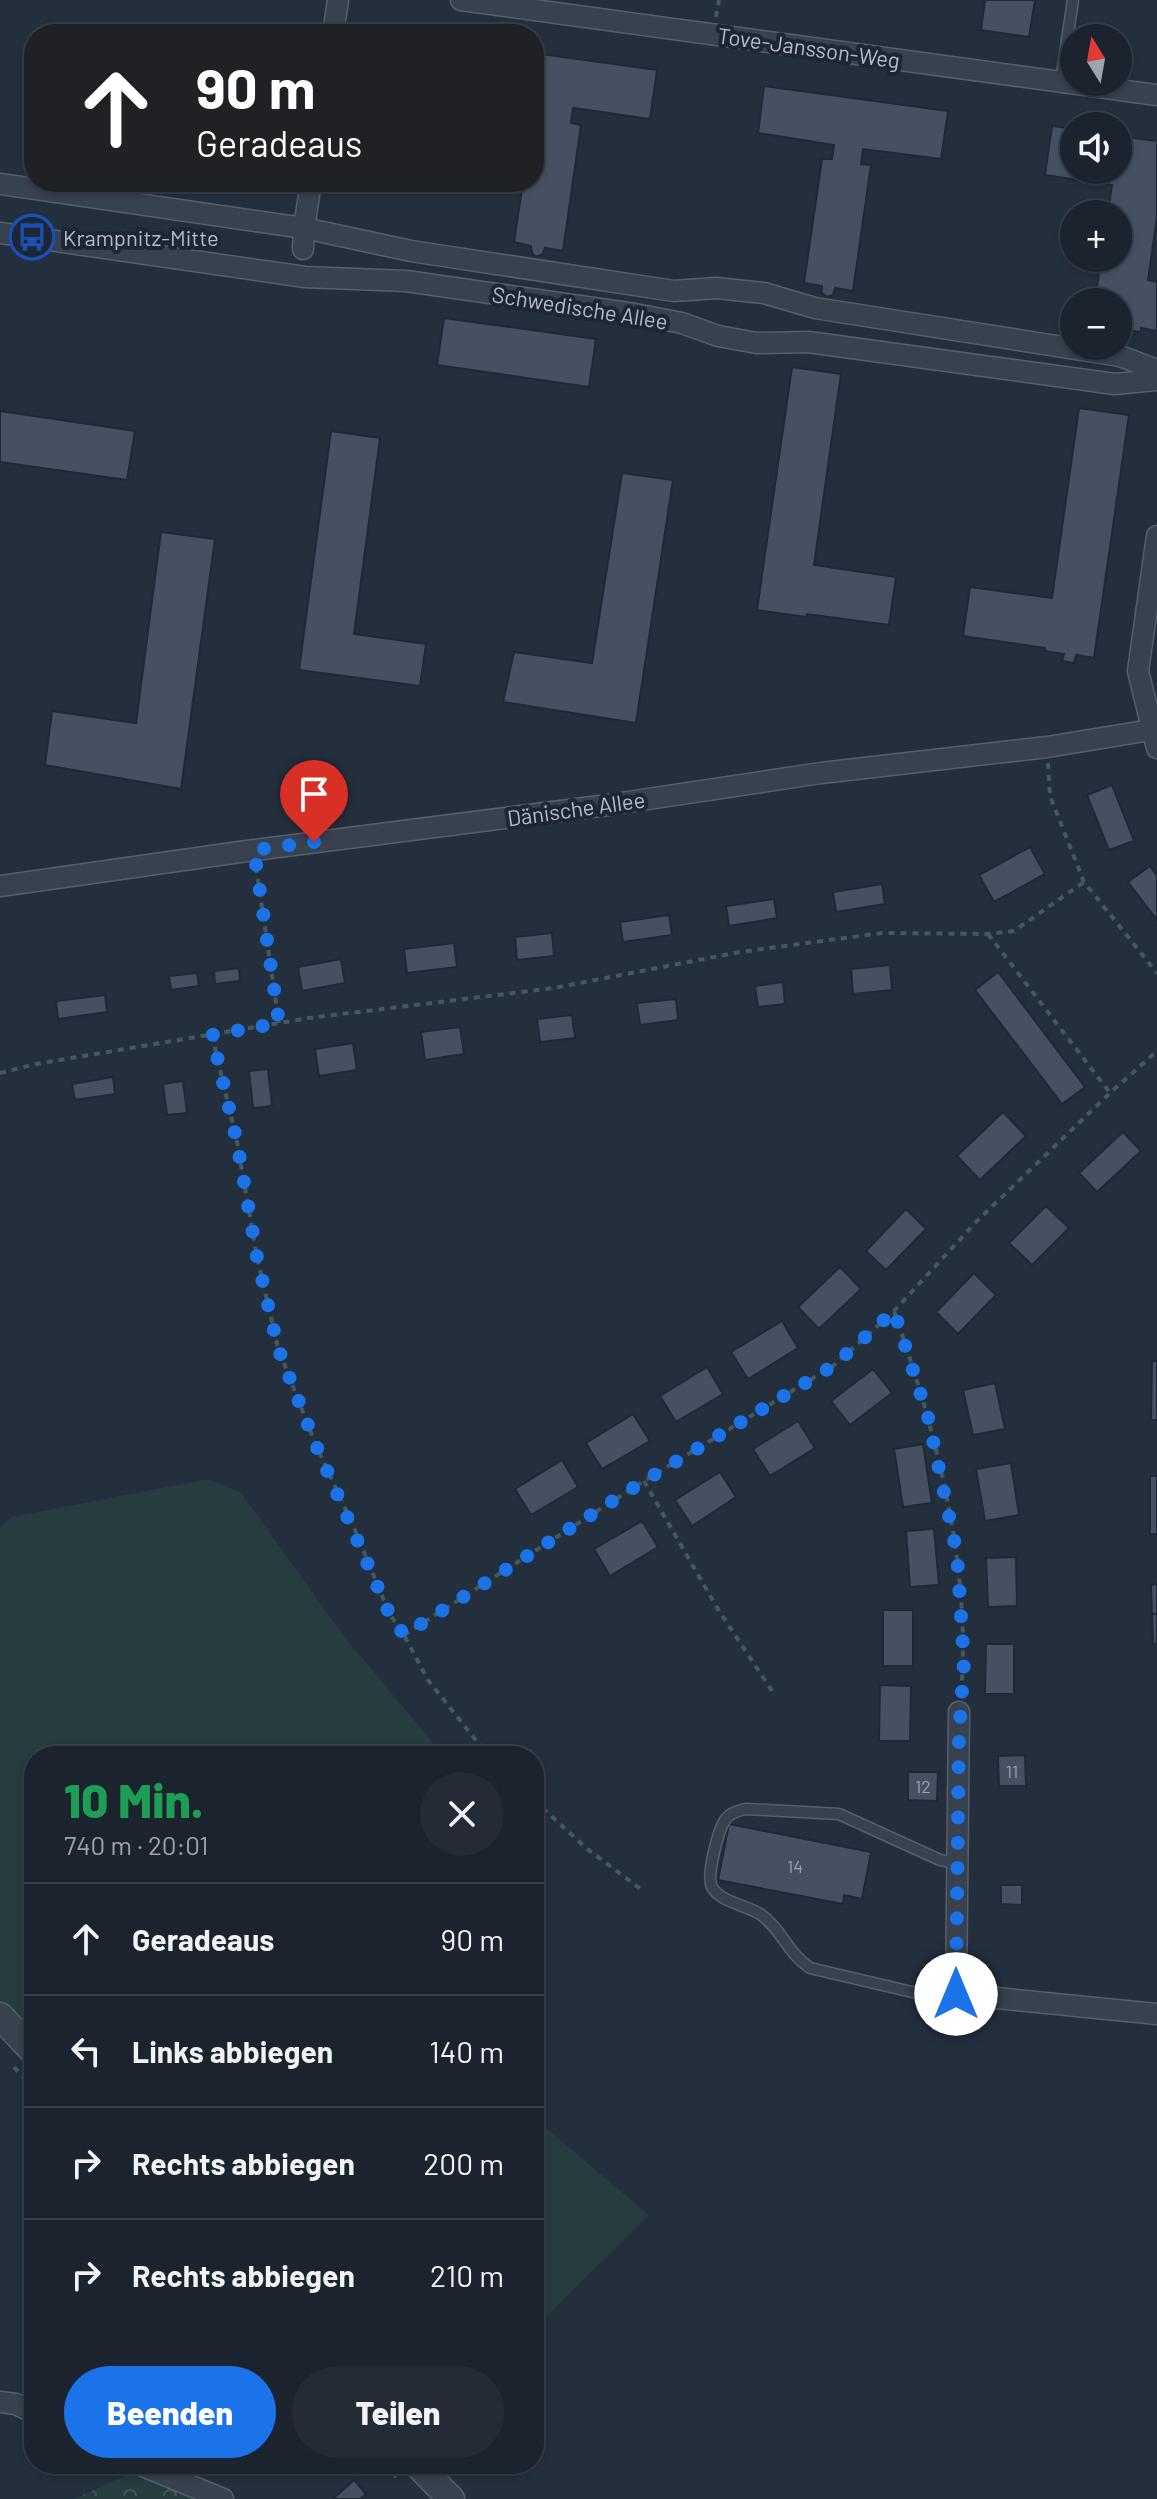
<!DOCTYPE html>
<html lang="de">
<meta charset="utf-8">
<style>
body{margin:0;font-family:Barlow,sans-serif;background:#242b36;color:#f1f3f6;height:100vh;display:flex;flex-direction:column;font-size:30px;white-space:nowrap}
*{box-sizing:border-box;margin:0}
p{font-size:26px;color:#a0a4aa}
.icon{flex:none;width:44px;height:44px;fill:none;stroke:currentColor;stroke-width:2;stroke-linecap:round;stroke-linejoin:round}
.map{position:relative;flex:1;overflow:hidden}
.drawer{position:absolute;left:24px;top:1746px;width:520px;height:728px;display:flex;flex-direction:column;background:#1b232e;border-radius:32px;box-shadow:0 2px 6px #0004,0 0 0 2px #39404a}
.drawer>*{flex:none}
.hud{position:absolute;left:24px;top:24px;width:520px;height:168px;border-radius:32px;box-shadow:0 2px 6px #0004,0 0 0 2px #39404a;background:#202124;color:#fff;overflow:hidden}
.needle{width:52px;rotate:349deg}
.tools{position:absolute;left:1060px;top:24px;display:grid;gap:16px}
.tools a{display:grid;place-items:center;width:72px;height:72px;border-radius:50%;background:#1b232e;box-shadow:0 2px 6px #0004,0 0 0 2px #39404a;font-size:40px}
.pin{position:absolute;display:grid;place-items:center;width:68px;height:68px;color:#fff;margin:-82px -34px;border-radius:50% 50% 50% 0;rotate:-45deg;box-shadow:0 0 8px #0007}
.pin .icon{rotate:45deg}
.me{position:absolute;width:88px;margin:-44px;rotate:0deg;stroke-linejoin:round;filter:drop-shadow(0 0 6px #0008)}
.turn{display:flex;align-items:center;gap:28px;height:168px;padding:0 40px;font-size:36px}
.turn .icon{width:104px;height:104px;stroke-width:2.5}
.turn b{display:block;font-size:56px;line-height:68px}
.round{display:grid;place-items:center;flex:none;width:84px;height:84px;border-radius:42px;background:#242b36}
.headline{display:flex;align-items:center;justify-content:space-between;height:136px;padding:0 40px}
h1{font-size:48px;font-weight:800;line-height:60px;color:#1e9e55}
.cta{display:flex;gap:16px;margin-top:auto;padding:16px 40px}
.cta a{flex:1;height:92px;border-radius:48px;background:#1a73e8;color:#fff;font-size:32px;font-weight:800;line-height:92px;text-align:center}
.cta a+a{background:#242b36;color:#f1f3f6}
ul{padding:0;list-style:none}
li{display:flex;align-items:center;gap:24px;height:112px;padding:0 40px;border-top:2px solid #39404a}
li div{flex:1}
li b{display:block;font-size:30px}
li em{font-style:normal}
.map>svg:first-child{display:block}
.green{fill:#263c3f}
.forest{fill:url(#forest-crowns)}
.building{fill:#455162;stroke:#1f2835;stroke-width:2}
.lines{fill:none;stroke-linecap:round;stroke-linejoin:round}
.service-casing{stroke:#565f6c;stroke-width:13}
.minor-casing{stroke:#565f6c;stroke-width:23}
.tertiary-casing{stroke:#565f6c;stroke-width:29}
.path{stroke:#44595c;stroke-width:4;stroke-dasharray:6 6;stroke-linecap:butt}
.service{stroke:#38414e;stroke-width:10}
.minor{stroke:#38414e;stroke-width:20}
.tertiary{stroke:#38414e;stroke-width:26}
.route{stroke:#1a73e8;stroke-width:14;stroke-dasharray:0 25.2}
.labels{text-anchor:middle;dominant-baseline:central;stroke-width:8;stroke-linejoin:round;paint-order:stroke}
.number-label{font-size:18px;fill:#98a1af}
.street-label{font-size:22px;fill:#b4bcc9;stroke:#1d2633}
.poi-label{font-size:22px;fill:#b4bcc9;stroke:#1d2633;text-anchor:start}
</style>
<div class="map">
<svg width="1157" height="2499" viewBox="0 0 1157 2499">
<defs>
<pattern id="forest-crowns" width="20" height="18" patternUnits="userSpaceOnUse" patternTransform="scale(2)"><rect width="20" height="18" fill="#263c3f"/><path d="M2 6a3 3 0 1 1 6 0M12 15a3 3 0 1 1 6 0" fill="none" stroke="#435659"/></pattern>
</defs>
<rect width="100%" height="100%" fill="#242f3e"/>
<g class="green">
<polygon points="209,1479 241,1493 343,1635 444,1756 34,1756 34,2031 0,2000 0,1527 12,1517"/>
<polygon points="534,2118 649,2215 534,2329"/>
</g>
<polygon class="forest" points="132,2473 197,2499 74,2499"/>
<g class="building">
<polygon points="985,0 1035,0 1029,37 981,30"/>
<polygon points="534,53 657,70 650,119 573,108 571,123 581,125 563,251 545,248 543,254 536,257 532,253 531,246 514,242 523,182 534,182 534,118 541,119 544,104 534,102"/>
<polygon points="764,86 948,111 941,159 863,149 861,164 871,165 853,291 835,288 833,295 827,297 822,293 822,286 804,283 822,159 832,159 834,145 758,133"/>
<polygon points="1052,126 1074,129 1074,170 1118,170 1118,136 1157,141 1157,217 1148,280 1157,282 1157,331 1141,328 1141,332 1118,329 1118,302 1095,302 1101,258 1118,258 1118,214 1108,214 1112,185 1045,175"/>
<polygon points="444,318 596,339 589,387 437,365"/>
<polygon points="792,367 841,374 814,565 896,577 889,625 807,614 806,617 757,610"/>
<polygon points="1079,408 1129,415 1094,658 1076,655 1074,663 1062,661 1064,654 1045,651 1045,648 963,636 970,587 1052,598"/>
<polygon points="0,411 135,431 127,480 0,462"/>
<polygon points="331,431 380,438 354,634 426,644 420,686 299,670"/>
<polygon points="622,473 673,480 636,723 503,702 514,652 592,663"/>
<polygon points="161,532 215,539 181,789 45,765 52,711 136,723"/>
<polygon points="1112,785 1134,841 1109,850 1087,795"/>
<polygon points="1030,847 1045,874 994,902 979,875"/>
<polygon points="1150,866 1157,876 1157,920 1128,882"/>
<polygon points="882,884 885,904 836,912 833,892"/>
<polygon points="774,899 777,918 729,926 726,906"/>
<polygon points="669,915 672,935 623,942 620,922"/>
<polygon points="552,933 554,956 517,960 515,937"/>
<polygon points="454,943 457,967 407,973 404,949"/>
<polygon points="341,959 345,983 302,991 298,967"/>
<polygon points="890,965 892,990 853,994 851,969"/>
<polygon points="239,968 240,981 215,984 214,971"/>
<polygon points="998,972 1085,1087 1062,1104 975,990"/>
<polygon points="197,973 199,986 171,990 169,976"/>
<polygon points="783,982 785,1004 758,1007 755,986"/>
<polygon points="105,995 107,1012 58,1019 56,1001"/>
<polygon points="676,999 678,1020 640,1025 637,1003"/>
<polygon points="572,1015 575,1038 540,1042 537,1019"/>
<polygon points="460,1027 464,1054 425,1060 421,1032"/>
<polygon points="353,1043 357,1070 319,1076 315,1049"/>
<polygon points="268,1069 272,1106 253,1108 249,1071"/>
<polygon points="113,1077 115,1094 75,1100 72,1084"/>
<polygon points="183,1081 187,1113 167,1115 163,1084"/>
<polygon points="1003,1112 1026,1136 980,1180 957,1156"/>
<polygon points="1123,1132 1141,1151 1097,1192 1079,1173"/>
<polygon points="1046,1206 1069,1228 1032,1265 1009,1243"/>
<polygon points="906,1209 926,1229 886,1270 866,1251"/>
<polygon points="840,1267 861,1289 819,1329 798,1307"/>
<polygon points="974,1273 996,1295 958,1334 936,1312"/>
<polygon points="782,1321 798,1348 748,1379 731,1352"/>
<polygon points="1152,1361 1157,1361 1157,1420 1151,1420"/>
<polygon points="707,1367 723,1394 676,1422 660,1396"/>
<polygon points="873,1369 892,1393 850,1425 831,1401"/>
<polygon points="995,1383 1005,1429 973,1435 963,1390"/>
<polygon points="633,1414 650,1441 602,1469 586,1443"/>
<polygon points="798,1421 815,1448 770,1476 753,1449"/>
<polygon points="923,1444 932,1503 903,1507 894,1449"/>
<polygon points="562,1460 578,1487 531,1515 515,1489"/>
<polygon points="1011,1463 1019,1515 985,1521 976,1469"/>
<polygon points="720,1472 736,1497 692,1526 675,1500"/>
<rect x="1150" y="1476" width="7" height="58"/>
<polygon points="642,1521 658,1547 610,1576 594,1549"/>
<polygon points="934,1529 939,1585 910,1587 906,1531"/>
<polygon points="1016,1557 1017,1606 988,1607 986,1558"/>
<polygon points="1157,1584 1157,1614 1152,1614 1151,1585"/>
<rect x="883" y="1610" width="30" height="56"/>
<polygon points="1152,1614 1157,1614 1157,1644 1153,1644"/>
<polygon points="986,1644 1014,1644 1014,1694 985,1694"/>
<polygon points="880,1685 911,1686 910,1741 879,1741"/>
<polygon points="1025,1755 1026,1786 999,1786 998,1756"/>
<polygon points="908,1772 938,1772 937,1801 908,1800"/>
<polygon points="729,1824 871,1852 862,1899 844,1895 843,1904 718,1880"/>
<polygon points="1001,1885 1022,1885 1022,1905 1001,1904"/>
<polygon points="354,2480 366,2494 360,2499 333,2499"/>
</g>
<g class="lines">
<g class="service-casing">
<g id="service">
<polyline points="1061,81 1073,0"/>
<path d="M 956,1994 L 940,1997 L 929,1996 L 810,1968 C 788,1954 781,1928 760,1914 C 746,1905 720,1902 712,1887 C 706,1876 718,1831 725,1820 C 730,1813 737,1811 746,1809 L 839,1814 L 940,1860 L 957,1863"/>
</g>
</g>
<g class="minor-casing">
<g id="minor">
<polyline points="461,0 1157,95"/>
<polyline points="333,34 338,0"/>
<polyline points="0,184 304,228 411,251 674,291 716,288 764,293 815,308 1120,356 1157,370"/>
<polyline points="0,233 305,277 406,281 635,314 682,323 718,336 757,343 808,342 1115,384 1157,380"/>
<polyline points="303,249 304,228 311,182"/>
<polyline points="1157,536 1138,671 1157,748"/>
<polyline points="0,886 254,850 608,805 821,773 1047,747 1151,730"/>
<polyline points="959,1712 956,1994 1157,2014"/>
<polyline points="0,2402 16,2404 34,2413"/>
<polyline points="138,2464 223,2499"/>
</g>
</g>
<g class="tertiary-casing">
<g id="tertiary">
<polyline points="0,2016 34,2052"/>
<polyline points="417,2464 451,2499"/>
</g>
</g>
<g class="path">
<polyline points="716,17 719,0"/>
<polyline points="1048,763 1050,796 1084,882 1157,973"/>
<polyline points="256,867 279,1023"/>
<polyline points="988,934 1110,1093"/>
<polyline points="212,1035 237,1142 257,1257 278,1348 315,1443 355,1530 389,1613 404,1635 428,1680 474,1738 491,1756"/>
<polyline points="0,1073 36,1064 309,1018 554,988 740,952 882,933 988,934 1014,931 1084,882"/>
<path d="M 894,1311 C 935,1429 972,1566 961,1692"/>
<polyline points="644,1481 719,1611 774,1694"/>
<polyline points="404,1635 644,1481 833,1366 894,1311 977,1221 1110,1093 1157,1051"/>
<polyline points="534,1800 586,1848 642,1890"/>
<polyline points="14,2067 34,2089"/>
<polyline points="384,2464 398,2478"/>
</g>
<use href="#service" class="service"/>
<use href="#minor" class="minor"/>
<use href="#tertiary" class="tertiary"/>
</g>
<g class="lines">
<polyline class="route" points="314,842 254,850 279,1023 212,1035 237,1142 257,1257 278,1348 315,1443 389,1613 404,1635 644,1481 833,1366 894,1311 928,1417 957,1554 964,1662 959,1736 956,1994"/>
</g>
<defs>
<g id="bus-ring" transform="scale(2.3)"><circle r="9.5" fill="#1d2633" stroke="#1a4fb4" stroke-width="1.5"/><path d="M-5-6H5V4H4V6H2V4H-2V6H-4V4H-5ZM-3.5-4V0h7V-4ZM-3.5 1.2v1.5H-2V1.2ZM2 1.2v1.5H3.5V1.2Z" fill="#1a4fb4"/></g>
</defs>
<g fill-rule="evenodd">
<use href="#bus-ring" x="32" y="237"/>
</g>
<g class="labels">
<g class="number-label">
<text x="1012" y="1771">11</text>
<text x="923" y="1786">12</text>
<text x="795" y="1866">14</text>
</g>
<g class="street-label">
<text transform="translate(809 47) rotate(8)">Tove-Jansson-Weg</text>
<text transform="translate(580 307) rotate(9)">Schwedische Allee</text>
<text transform="translate(576 808) rotate(-8)">Dänische Allee</text>
</g>
<g class="poi-label">
<text x="63" y="237">Krampnitz-Mitte</text>
</g>
</g>
</svg>
<div class="tools">
<a><svg class="needle" viewBox="-14 -14 28 28"><path d="M0-13l5 13h-10z" fill="#e53935"/><path d="M0 13l5-13h-10z" fill="#a0a4aa"/></svg></a>
<a><svg class="icon" aria-label="sound" viewBox="0 0 24 24"><path d="M4 9h4l5-4v14l-5-4H4zM17 9q2 3 0 6"/></svg></a>
<a>+</a>
<a>−</a>
</div>
<div class="pin" style="left:314px;top:842px;background:#d93025"><svg class="icon" aria-label="arrive" viewBox="0 0 24 24"><path d="M6 21V4h12l-3 4 3 4H6"/></svg></div>
<svg class="me" style="left:956px;top:1994px" viewBox="-20 -20 40 40"><circle r="19" fill="#fff"/><path d="M0-13L10 11 0 6-10 11z" fill="#1a73e8"/></svg>
<div class="hud">
<div class="turn"><svg class="icon" aria-label="ahead" viewBox="0 0 24 24"><path d="M12 20V5M6 11l6-6 6 6"/></svg><div><b>90 m</b>Geradeaus</div></div>
</div>
<section class="drawer">
<div class="headline"><div><h1>10 Min.</h1><p>740 m · 20:01</p></div><a class="round"><svg class="icon" aria-label="close" viewBox="0 0 24 24"><path d="M6 6l12 12M18 6L6 18"/></svg></a></div>
<ul>
<li><svg class="icon" aria-label="ahead" viewBox="0 0 24 24"><path d="M12 20V5M6 11l6-6 6 6"/></svg><div><b>Geradeaus</b></div><em>90 m</em></li>
<li><svg class="icon" aria-label="left" viewBox="0 0 24 24"><path d="M17 20v-9H6M10 6l-5 5 5 5"/></svg><div><b>Links abbiegen</b></div><em>140 m</em></li>
<li><svg class="icon" aria-label="right" viewBox="0 0 24 24"><path d="M7 20v-9h11M14 6l5 5-5 5"/></svg><div><b>Rechts abbiegen</b></div><em>200 m</em></li>
<li><svg class="icon" aria-label="right" viewBox="0 0 24 24"><path d="M7 20v-9h11M14 6l5 5-5 5"/></svg><div><b>Rechts abbiegen</b></div><em>210 m</em></li>
</ul>
<div class="cta"><a>Beenden</a><a>Teilen</a></div>
</section>
</div>
